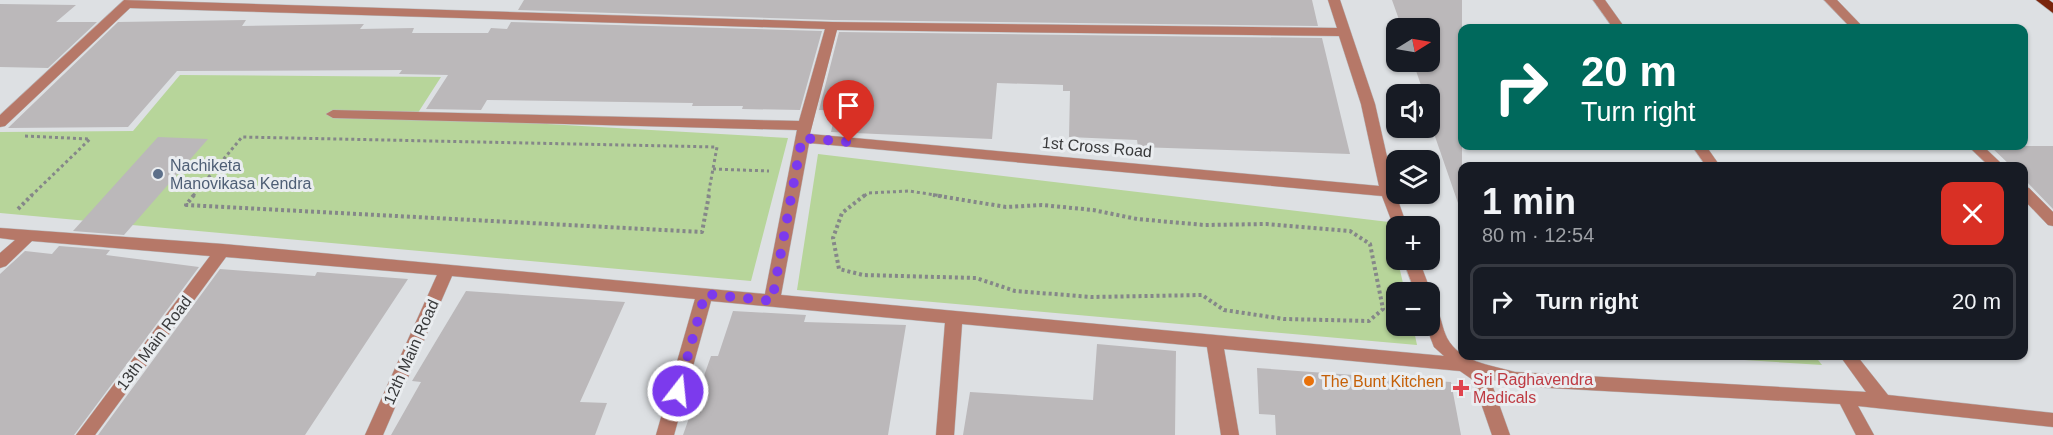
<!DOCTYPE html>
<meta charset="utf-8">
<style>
body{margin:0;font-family:Helvetica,sans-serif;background:#242831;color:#f1f3f6;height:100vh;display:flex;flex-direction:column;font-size:22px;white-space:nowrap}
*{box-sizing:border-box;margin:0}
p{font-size:20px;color:#9ea1a6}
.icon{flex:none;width:33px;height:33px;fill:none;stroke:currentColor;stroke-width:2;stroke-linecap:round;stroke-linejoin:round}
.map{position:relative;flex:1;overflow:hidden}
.drawer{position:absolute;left:1458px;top:162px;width:570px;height:198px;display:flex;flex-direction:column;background:#171b24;border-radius:12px;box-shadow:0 2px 4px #0004}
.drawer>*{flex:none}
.guide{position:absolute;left:1458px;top:24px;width:570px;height:126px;border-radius:12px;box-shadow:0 2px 4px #0004;background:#00695c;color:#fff;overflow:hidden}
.needle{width:39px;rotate:79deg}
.fabs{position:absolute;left:1386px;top:18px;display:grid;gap:12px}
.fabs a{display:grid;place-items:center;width:54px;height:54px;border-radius:12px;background:#171b24;box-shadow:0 2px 4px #0004;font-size:30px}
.pin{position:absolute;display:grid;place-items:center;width:51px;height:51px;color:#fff;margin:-62px -26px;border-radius:50% 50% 50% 0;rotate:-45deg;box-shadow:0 0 6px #0007}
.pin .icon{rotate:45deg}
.me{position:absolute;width:66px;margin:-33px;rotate:16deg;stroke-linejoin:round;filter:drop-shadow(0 0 4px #0008)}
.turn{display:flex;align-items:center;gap:21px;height:126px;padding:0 24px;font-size:27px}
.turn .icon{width:78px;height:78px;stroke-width:2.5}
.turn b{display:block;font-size:42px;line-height:51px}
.round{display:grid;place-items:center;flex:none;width:63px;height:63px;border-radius:12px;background:#242831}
.headline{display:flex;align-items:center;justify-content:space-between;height:102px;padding:0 24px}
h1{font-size:36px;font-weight:800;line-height:45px}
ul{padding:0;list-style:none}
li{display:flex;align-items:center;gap:18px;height:75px;margin:0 12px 9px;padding:0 12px;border:3px solid #363941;border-radius:12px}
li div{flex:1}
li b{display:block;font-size:22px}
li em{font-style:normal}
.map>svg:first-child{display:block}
.green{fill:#b7d59a}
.building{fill:#bbb8ba}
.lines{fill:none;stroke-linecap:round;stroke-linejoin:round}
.minor-casing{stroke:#b9bbbe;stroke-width:1}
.major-casing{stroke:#b9bbbe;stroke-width:1}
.path-far1{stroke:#858789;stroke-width:3;stroke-dasharray:3 3;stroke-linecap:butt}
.path{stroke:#858789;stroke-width:4;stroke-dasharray:3 3;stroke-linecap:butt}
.minor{fill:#b67868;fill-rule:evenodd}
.major{fill:#7a240b;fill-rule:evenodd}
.route{stroke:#7c3aed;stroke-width:10;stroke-dasharray:0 18}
.service-dot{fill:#5c6f8a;stroke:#eaedf0;stroke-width:2}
.food-dot{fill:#e8710a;stroke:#eaedf0;stroke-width:2}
.health-dot{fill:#e0444e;stroke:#eaedf0;stroke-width:2}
.labels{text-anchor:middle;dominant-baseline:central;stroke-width:6;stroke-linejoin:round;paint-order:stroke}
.street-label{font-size:16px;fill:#38393a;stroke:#eaedf0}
.service-label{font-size:16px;fill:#4e5e75;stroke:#eaedf0;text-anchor:start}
.health-label{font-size:16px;fill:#be3a42;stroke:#eaedf0;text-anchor:start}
.food-label{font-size:16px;fill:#c56008;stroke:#eaedf0;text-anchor:start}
</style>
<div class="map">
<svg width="2053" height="435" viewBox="0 0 2053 435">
<rect width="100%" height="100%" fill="#dde0e3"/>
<g class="green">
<polygon points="180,75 441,77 414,119 445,118 788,138 751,281 0,213 0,132 133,131"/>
<polygon points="818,154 1389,222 1405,292 1396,292 1396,326 1413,326 1417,345 797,290"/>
<polygon points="1681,356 1815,356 1822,365"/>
</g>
<g class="building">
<polygon points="524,0 1312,0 1318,26 832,20 518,10"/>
<polygon points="1392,0 1462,0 1462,202 1458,203 1430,122 1430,94 1424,94 1413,62 1430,62 1430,28 1402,28"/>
<polygon points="0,4 76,5 56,22 97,22 48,68 0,67"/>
<polygon points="246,20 242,26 364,24 360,29 414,28 412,33 488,33 491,28 507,29 511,22 822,31 800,110 742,109 743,106 692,106 693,103 487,100 481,110 426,109 448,75 399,74 402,70 177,71 128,127 8,128 118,22"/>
<polygon points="839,32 1322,38 1350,154 1138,147 1137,140 1069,137 1070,91 1063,91 1063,85 997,83 992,139 831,132 836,110 819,110"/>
<polygon points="158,137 208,139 124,235 73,231"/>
<polygon points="1990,146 2053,146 2053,209 2024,179 2024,166 2011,166"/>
<polygon points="59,246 110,250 106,255 199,267 74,435 0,435 0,274 25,251 52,254"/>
<polygon points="220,269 315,276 317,272 408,279 305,435 98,435"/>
<polygon points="466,291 625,302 580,402 607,403 595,435 391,435 421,382 412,381"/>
<polygon points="733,311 806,315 804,322 906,325 888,435 683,435 711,356 718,356"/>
<polygon points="1097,344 1176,351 1175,435 963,435 970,392 1093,400"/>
<polygon points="1257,368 1451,382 1461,435 1276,435 1275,415 1259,414"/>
</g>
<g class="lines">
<g class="minor-casing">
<g id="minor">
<path d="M 124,0 L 832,22 L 1337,28 L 1328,0 L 1340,0 L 1375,104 L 1395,192 L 1407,226 L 1396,226 L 1396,230 L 1395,230 L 1382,196 L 809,143 L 781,295 L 1444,356 L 1434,347 L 1426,326 L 1430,326 L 1430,305 L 1436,307 C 1441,316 1442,328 1447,338 C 1460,362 1490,365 1515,372 L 1866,392 L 1840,356 L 1857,356 L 1888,395 L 2053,413 L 2053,427 L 1858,406 L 1874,435 L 1856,435 L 1840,404 L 1515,386 L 1490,379 L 1510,435 L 1492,435 L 1473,380 L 1460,371 L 1224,349 L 1239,435 L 1221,435 L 1207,347 L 962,324 L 954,435 L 936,435 L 945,323 L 711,301 L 674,435 L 656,435 L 695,299 L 452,276 L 383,435 L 365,435 L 437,275 L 226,257 L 95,435 L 76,435 L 210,256 L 32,241 L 6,266 L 0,268 L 0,253 L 15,240 L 0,238 L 0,228 L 223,244 L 765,294 L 797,130 L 333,118 L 326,114 L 333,110 L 799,121 L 825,29 L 130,8 L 5,126 L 0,127 L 0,115 ZM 837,30 L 1339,36 L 1361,104 L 1379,186 L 810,134 Z"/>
<polygon points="1593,0 1605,0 1625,28 1613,28"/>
<polygon points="1824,0 1837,0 1864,28 1851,28"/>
<polygon points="1692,146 1706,146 1720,166 1706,166"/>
<polygon points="1968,146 1983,146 2004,166 1989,166"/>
<polygon points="2024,187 2029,188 2053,212 2053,226 2048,225 2024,200"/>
<polygon points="1403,260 1419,260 1431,292 1430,295 1430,292 1415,292"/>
</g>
</g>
<g class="major-casing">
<polygon id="major" points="2036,0 2049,0 2053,3 2053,13"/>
</g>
<g class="path-far1">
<polyline points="25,136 89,139"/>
<polyline points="713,169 769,171"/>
<polyline points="31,196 90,139"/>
<polyline points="193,196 242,137 717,147 708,196"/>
<polyline points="864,196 868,193 909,191 942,196"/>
</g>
<g class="path">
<polyline points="194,195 186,205 702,232 709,195"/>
<polyline points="865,195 842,213 833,238 839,269 863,275 976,278 1015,291 1092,297 1202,295 1224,310 1284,319 1369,321 1383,309 1370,244 1350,231 1267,224 1204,225 1137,219 1093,210 1042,205 1006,207 933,195"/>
<polyline points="18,209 32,195"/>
</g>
<use href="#minor" class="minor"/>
<use href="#major" class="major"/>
</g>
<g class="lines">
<polyline class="route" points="678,391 705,294 772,301 802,138 849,142"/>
</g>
<circle class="service-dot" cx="158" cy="174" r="6"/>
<circle class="food-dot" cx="1309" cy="381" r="6"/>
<path class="health-dot" d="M1458 379h6v6h6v6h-6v6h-6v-6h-6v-6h6z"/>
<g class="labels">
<g class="street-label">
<text transform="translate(1097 147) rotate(5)">1st Cross Road</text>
<text transform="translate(154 343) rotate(-53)">13th Main Road</text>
<text transform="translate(411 352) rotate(-66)">12th Main Road</text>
</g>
<g class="service-label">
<text x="170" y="165">Nachiketa<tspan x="170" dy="18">Manovikasa Kendra</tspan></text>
</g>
<g class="health-label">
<text x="1473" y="379">Sri Raghavendra<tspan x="1473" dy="18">Medicals</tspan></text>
</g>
<g class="food-label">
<text x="1321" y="381">The Bunt Kitchen</text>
</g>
</g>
</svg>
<div class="fabs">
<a><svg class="needle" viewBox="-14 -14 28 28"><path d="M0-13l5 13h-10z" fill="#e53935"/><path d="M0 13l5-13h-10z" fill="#9ea1a6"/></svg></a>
<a><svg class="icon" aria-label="sound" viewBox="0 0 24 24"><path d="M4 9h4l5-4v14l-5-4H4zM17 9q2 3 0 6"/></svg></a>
<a><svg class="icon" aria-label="layers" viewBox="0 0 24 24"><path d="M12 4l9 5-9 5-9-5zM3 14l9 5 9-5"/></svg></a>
<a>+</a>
<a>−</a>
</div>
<div class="pin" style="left:849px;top:142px;background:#d93025"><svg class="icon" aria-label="arrive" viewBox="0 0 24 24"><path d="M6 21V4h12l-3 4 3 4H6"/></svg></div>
<svg class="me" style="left:678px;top:391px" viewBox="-20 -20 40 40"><circle r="17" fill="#7c3aed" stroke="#fff" stroke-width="3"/><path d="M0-11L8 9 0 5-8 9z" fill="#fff"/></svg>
<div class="guide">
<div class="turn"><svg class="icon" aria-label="right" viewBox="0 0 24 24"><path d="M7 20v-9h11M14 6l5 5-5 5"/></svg><div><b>20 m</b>Turn right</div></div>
</div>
<section class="drawer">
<div class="headline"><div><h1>1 min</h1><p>80 m · 12:54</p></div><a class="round" style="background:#d93025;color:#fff"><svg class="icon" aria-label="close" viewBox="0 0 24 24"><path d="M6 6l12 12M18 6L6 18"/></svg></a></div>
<ul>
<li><svg class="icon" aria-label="right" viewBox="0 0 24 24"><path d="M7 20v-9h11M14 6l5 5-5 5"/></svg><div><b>Turn right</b></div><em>20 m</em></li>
</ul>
</section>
</div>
